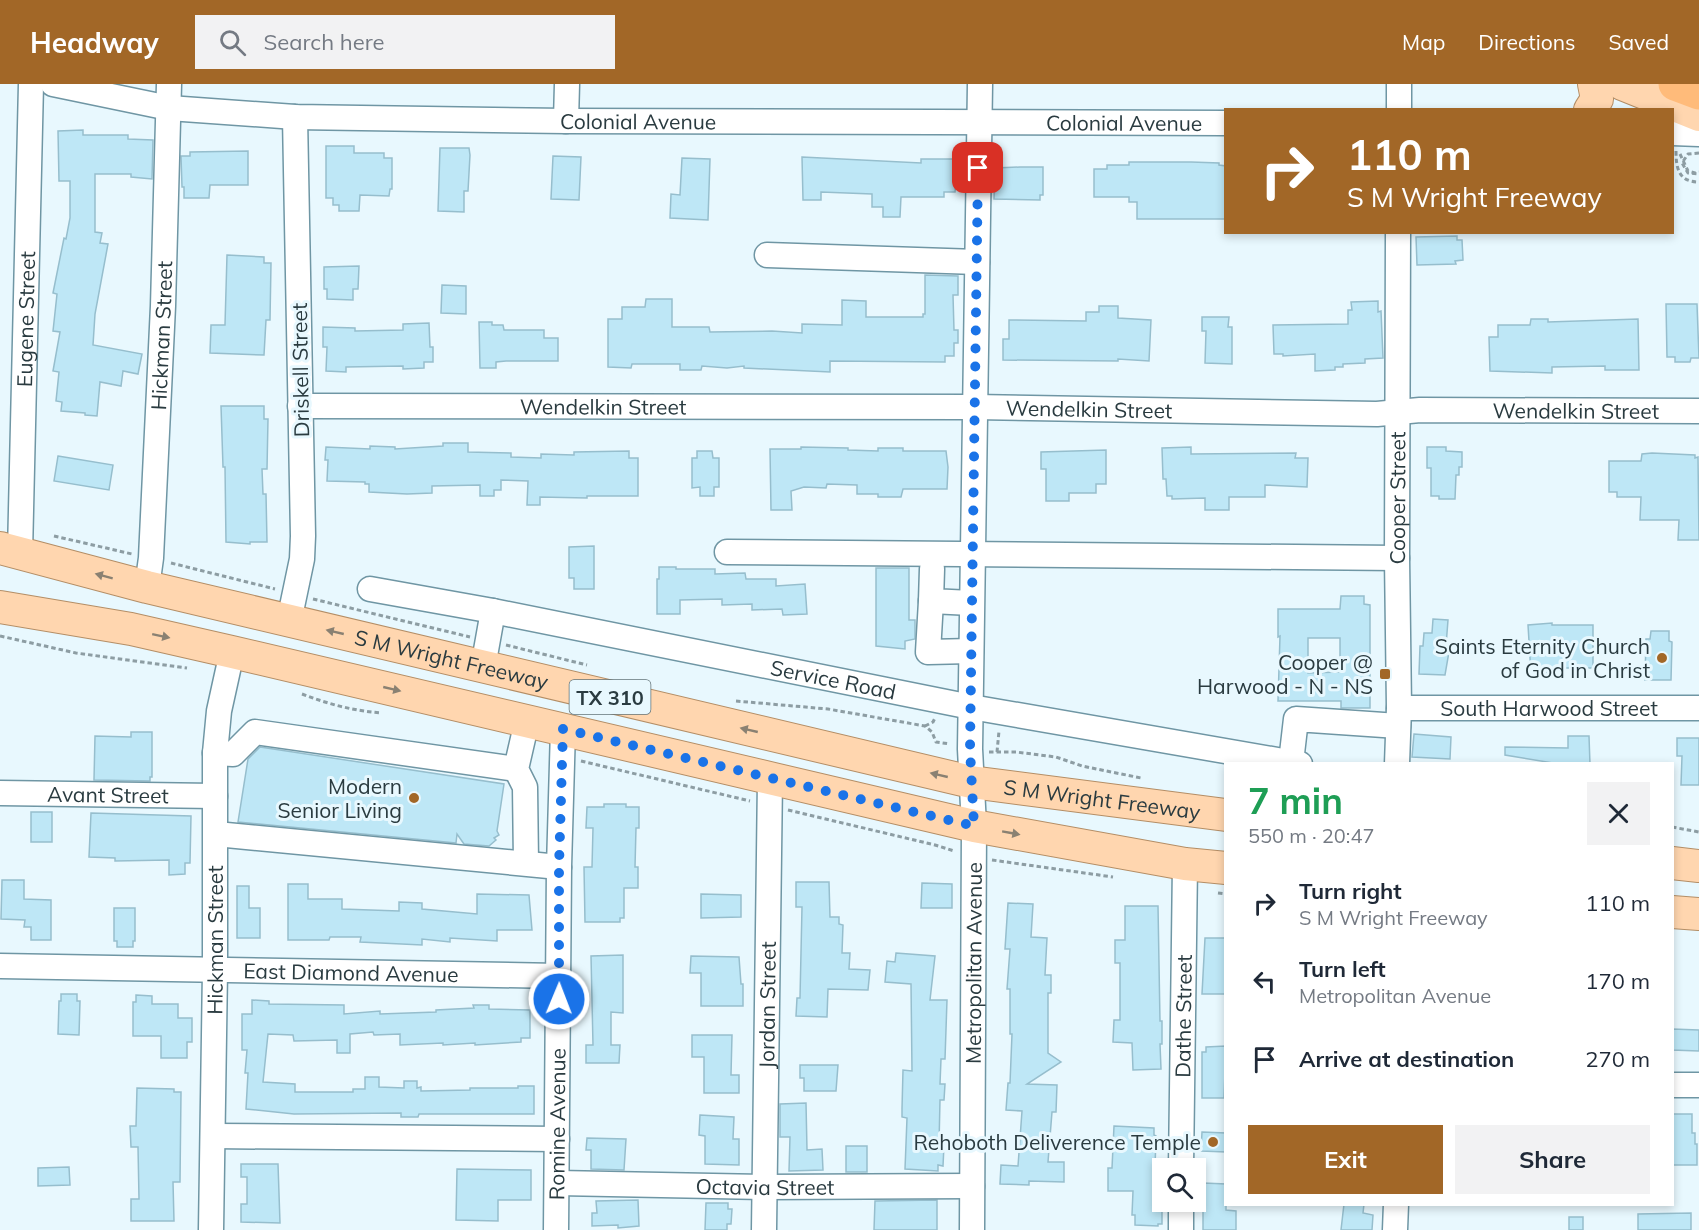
<!DOCTYPE html>
<meta charset="utf-8">
<style>
body{margin:0;font-family:Mulish,sans-serif;background:#f2f2f3;color:#1f2937;height:100vh;display:flex;flex-direction:column;font-size:22px;white-space:nowrap}
*{box-sizing:border-box;margin:0}
p{font-size:20px;color:#747a83}
.icon{flex:none;width:33px;height:33px;fill:none;stroke:currentColor;stroke-width:2;stroke-linecap:round;stroke-linejoin:round}
.map{position:relative;flex:1;overflow:hidden}
.details{position:absolute;left:1224px;top:678px;width:450px;height:444px;display:flex;flex-direction:column;background:#fff;border-radius:0px;box-shadow:0 3px 9px #0003}
.details>*{flex:none}
.banner{position:absolute;left:1224px;top:24px;width:450px;height:126px;border-radius:0px;box-shadow:0 3px 9px #0003;background:#a26727;color:#fff;overflow:hidden}
.fabs{position:absolute;left:1152px;top:1074px;display:grid;gap:12px}
.fabs a{display:grid;place-items:center;width:54px;height:54px;border-radius:0px;background:#fff;box-shadow:0 3px 9px #0003;font-size:30px}
.pin{position:absolute;display:grid;place-items:center;width:51px;height:51px;color:#fff;margin:-26px;border-radius:12px;box-shadow:0 3px 9px #0006}
.me{position:absolute;width:66px;margin:-33px;rotate:1deg;stroke-linejoin:round;filter:drop-shadow(0 0 4px #0008)}
.turn{display:flex;align-items:center;gap:21px;height:126px;padding:0 24px;font-size:27px}
.turn .icon{width:78px;height:78px;stroke-width:2.5}
.turn b{display:block;font-size:42px;line-height:51px}
.round{display:grid;place-items:center;flex:none;width:63px;height:63px;border-radius:0px;background:#f2f2f3}
.head{display:flex;align-items:center;justify-content:space-between;height:102px;padding:0 24px}
h1{font-size:36px;font-weight:700;line-height:45px;color:#1e9e55}
.action{display:flex;gap:12px;margin-top:auto;padding:12px 24px}
.action a{flex:1;height:69px;border-radius:0px;background:#a26727;color:#fff;font-size:24px;font-weight:700;line-height:69px;text-align:center}
.action a+a{background:#f2f2f3;color:#1f2937}
ul{padding:0;list-style:none}
li{display:flex;align-items:center;gap:18px;height:78px;padding:0 24px}
li div{flex:1}
li b{display:block;font-size:22px}
li em{font-style:normal}
header{display:flex;align-items:center;gap:36px;box-sizing:border-box;height:84px;padding:0 30px;background:#a26727;color:#fff}
header strong{font-size:28px}
nav{display:flex;gap:33px;margin-inline-start:auto;font-size:21px}
.search{width:420px;height:54px;background:#f2f2f3;display:flex;align-items:center;gap:15px;box-sizing:border-box;padding:0 21px;border-radius:0px;color:#747a83;font-size:22px}
.map>svg:first-child{display:block}
.building{fill:#bee7f6;stroke:#96becd;stroke-width:1.5;fill-rule:evenodd}
.lines{fill:none;stroke-linecap:round;stroke-linejoin:round}
.minor-casing{stroke:#6f96a4;stroke-width:27}
.major-casing{stroke:#b48e66;stroke-width:34}
.highway-casing{stroke:#b48e66;stroke-width:36}
.path{stroke:#8d9da3;stroke-width:3;stroke-dasharray:4.5 3;stroke-linecap:butt}
.minor{stroke:#fff;stroke-width:24}
.major{stroke:#ffd6af;stroke-width:32}
.highway{stroke:#ffbb7a;stroke-width:33}
.path-bridge{stroke:#8d9da3;stroke-width:3;stroke-dasharray:4.5 3;stroke-linecap:butt}
.oneway{fill:#8a8172}
.route{stroke:#1a73e8;stroke-width:10;stroke-dasharray:0 18}
.poi-dot{fill:#a26727;stroke:#e8f8fe;stroke-width:2}
.labels{text-anchor:middle;dominant-baseline:central;stroke-width:6;stroke-linejoin:round;paint-order:stroke}
.shield{fill:#e8f8fe;stroke:#637479;stroke-width:1.5}
.shield-label{font-size:20px;font-weight:bold;fill:#2a3b40}
.street-label{font-size:21px;fill:#2a3b40;stroke:#e8f8fe}
.poi-label{font-size:21px;fill:#2a3b40;stroke:#e8f8fe;text-anchor:end}
</style>
<header>
<strong>Headway</strong>
<div class="search"><svg class="icon" aria-label="search" viewBox="0 0 24 24"><circle cx="10" cy="10" r="6"/><path d="M15 15l6 6"/></svg>Search here</div>
<nav><a>Map</a><a>Directions</a><a>Saved</a></nav>
</header>
<div class="map">
<svg width="1699" height="1146" viewBox="0 0 1699 1146">
<rect width="100%" height="100%" fill="#e8f8fe"/>
<g class="building">
<polygon points="83,46 83,51 128,51 128,55 153,56 152,95 131,93 131,90 95,90 95,148 102,149 100,159 108,160 95,230 93,261 142,270 138,290 123,287 121,302 100,298 97,332 85,331 85,329 61,327 62,318 56,317 59,288 53,287 60,248 53,247 57,210 53,209 64,154 66,155 70,134 70,97 59,97 58,47"/>
<polygon points="326,62 354,62 354,69 384,69 384,74 392,74 392,105 390,105 389,112 360,111 359,127 339,127 339,121 333,121 333,114 326,114"/>
<polygon points="440,64 469,64 470,71 468,107 464,107 464,128 438,127"/>
<polygon points="248,67 248,101 210,101 209,114 184,114 184,103 182,103 181,72 190,72 190,68"/>
<polygon points="553,72 581,73 579,116 551,115"/>
<polygon points="802,73 921,79 921,75 956,75 956,85 957,86 955,108 944,108 944,113 901,113 900,133 883,133 883,123 872,123 872,110 821,108 821,116 803,116"/>
<polygon points="682,74 710,75 708,136 670,134 671,110 680,111"/>
<polygon points="1129,78 1191,78 1219,79 1219,81 1226,82 1226,135 1137,135 1137,118 1129,118 1129,113 1094,113 1094,85 1107,85 1107,81 1129,81"/>
<polygon points="1020,83 1043,83 1043,111 1040,111 1040,116 994,115 995,84"/>
<polygon points="1457,152 1457,156 1462,156 1463,176 1455,177 1456,180 1417,181 1416,153"/>
<polygon points="227,171 264,173 264,179 271,179 270,236 266,236 264,271 210,269 211,241 225,241"/>
<polygon points="359,182 358,205 353,205 353,216 327,215 327,205 324,205 324,183"/>
<polygon points="925,191 958,192 958,211 953,211 954,246 958,246 958,259 954,259 954,272 945,272 945,278 830,277 830,288 744,284 744,282 727,284 702,282 701,286 680,286 680,280 632,280 631,284 608,283 608,235 622,235 622,223 645,223 646,215 672,215 672,243 709,243 710,248 772,247 802,249 802,240 842,241 842,216 866,217 866,233 923,233 923,230 925,230"/>
<polygon points="442,201 466,202 466,230 441,229"/>
<polygon points="1378,217 1378,228 1381,227 1383,274 1365,275 1365,279 1343,280 1343,283 1335,283 1335,286 1315,287 1315,270 1283,272 1283,270 1274,270 1273,241 1348,240 1348,226 1352,226 1351,218"/>
<polygon points="1666,220 1697,220 1699,274 1691,274 1690,278 1675,278 1675,273 1667,273"/>
<polygon points="1099,222 1118,222 1118,234 1151,236 1149,277 1118,275 1118,277 1003,276 1003,255 1009,255 1009,236 1086,237 1086,228 1099,228"/>
<polygon points="1202,233 1229,233 1228,243 1232,243 1232,280 1205,279 1206,247 1202,247"/>
<polygon points="1531,235 1548,235 1548,238 1638,235 1639,286 1605,286 1605,282 1552,283 1552,289 1490,287 1489,253 1498,253 1498,241 1530,241"/>
<polygon points="479,238 492,238 492,241 503,241 504,246 544,246 544,254 558,254 558,277 506,277 496,278 496,284 480,284"/>
<polygon points="429,239 430,263 433,263 433,278 424,278 424,284 403,285 403,282 346,283 346,288 326,287 327,263 323,263 323,243 355,244 355,247 403,246 403,240"/>
<polygon points="221,322 264,322 264,335 268,335 267,385 262,385 263,410 266,410 267,458 250,458 250,460 226,458 225,383 223,383"/>
<polygon points="443,359 468,359 468,368 511,369 511,373 541,374 541,370 574,371 574,368 629,367 629,374 638,374 638,412 587,412 587,414 540,413 540,421 527,421 528,397 501,396 501,406 494,406 494,412 480,412 480,401 432,402 432,409 407,410 369,408 369,400 365,400 365,398 327,397 328,376 325,376 326,363 370,365 370,362 395,363 395,365 443,362"/>
<polygon points="801,363 848,364 848,366 878,367 878,364 903,364 903,367 946,367 948,383 947,405 903,405 901,413 878,413 878,410 857,410 857,401 827,400 826,404 804,403 791,407 792,426 771,426 770,365 801,365"/>
<polygon points="1191,363 1191,370 1296,369 1295,374 1308,374 1307,403 1265,401 1265,413 1229,413 1229,426 1205,426 1205,414 1172,415 1172,412 1167,412 1166,395 1163,395 1162,364"/>
<polygon points="1427,363 1446,363 1446,367 1462,368 1462,383 1459,383 1459,391 1456,391 1455,415 1439,415 1439,412 1431,412 1431,384 1427,384"/>
<polygon points="1106,366 1106,400 1096,400 1096,409 1069,409 1069,417 1046,417 1046,385 1041,385 1041,368"/>
<polygon points="697,367 712,367 713,374 719,374 719,403 714,403 714,412 700,412 700,403 692,404 692,374 697,374"/>
<polygon points="1652,369 1695,371 1695,374 1698,373 1699,456 1678,456 1679,436 1640,436 1641,413 1617,413 1617,408 1609,408 1609,377 1641,377 1642,370"/>
<polygon points="58,372 113,381 109,406 54,397"/>
<polygon points="594,462 594,505 574,505 574,494 569,494 569,463"/>
<polygon points="659,483 676,483 676,485 715,485 715,490 745,489 746,495 776,495 776,502 805,500 807,530 783,531 782,525 752,526 752,520 722,521 722,515 680,516 680,530 657,530 657,495 659,495"/>
<polygon points="876,484 909,484 909,536 915,536 915,555 905,557 905,565 876,562"/>
<path d="M 1341,512 L 1364,512 L 1364,520 L 1370,521 L 1370,624 L 1341,624 L 1341,617 L 1278,617 L 1280,552 L 1278,553 L 1278,525 L 1340,525 ZM 1308,554 L 1340,554 L 1340,588 L 1308,589 Z"/>
<polygon points="1433,535 1448,536 1446,562 1450,562 1445,591 1419,590 1420,562 1423,562 1424,549 1432,549"/>
<polygon points="1552,539 1552,541 1593,541 1593,584 1555,584 1555,588 1531,590 1528,541"/>
<polygon points="1651,547 1669,547 1669,557 1672,558 1671,596 1645,596 1646,555 1650,555"/>
<polygon points="131,648 152,648 152,693 150,693 150,697 94,696 95,652 131,653"/>
<polygon points="1414,650 1451,653 1450,675 1412,673"/>
<polygon points="1568,652 1589,652 1590,680 1559,680 1505,671 1505,663 1568,664"/>
<polygon points="1677,654 1699,654 1699,701 1681,701 1682,672 1677,672"/>
<polygon points="260,663 504,700 497,747 499,751 494,754 496,756 489,762 464,760 457,750 456,759 238,738 248,675"/>
<polygon points="604,720 626,720 626,723 639,723 639,744 636,744 635,783 638,783 638,804 624,804 624,834 620,834 620,838 585,838 584,783 592,783 593,744 586,744 587,723 604,723"/>
<rect x="31" y="728" width="21" height="30"/>
<polygon points="91,729 191,732 190,779 185,779 185,790 169,791 169,776 115,777 115,774 89,773"/>
<polygon points="2,796 24,796 24,815 51,816 51,856 31,856 31,843 24,843 25,836 1,835"/>
<polygon points="796,798 829,798 830,833 839,833 839,840 843,841 842,869 850,869 849,885 870,886 868,906 828,905 827,933 796,932 797,914 800,914 802,823 796,823"/>
<polygon points="922,799 952,800 952,824 921,824"/>
<polygon points="288,800 308,800 308,815 342,815 342,825 399,827 399,818 422,819 422,825 477,830 477,810 529,811 532,846 497,846 497,857 450,854 450,858 422,855 422,861 360,858 361,853 330,853 329,856 288,856"/>
<polygon points="237,802 249,802 249,824 260,824 260,854 237,854"/>
<polygon points="701,810 741,811 741,833 701,834"/>
<polygon points="1008,819 1033,820 1031,853 1047,854 1045,891 1051,891 1051,909 1048,909 1048,969 1061,978 1027,1000 1057,1001 1056,1028 1052,1028 1048,1078 1064,1078 1064,1098 1029,1097 1029,1101 1000,1100 1001,1081 1018,1082 1022,1027 1006,1026 1008,999 1010,999 1012,950 1010,950 1010,905 1007,905 1010,865 1005,865"/>
<polygon points="1125,822 1158,822 1160,937 1162,937 1162,960 1160,960 1161,985 1133,986 1132,959 1113,958 1114,936 1120,936 1120,879 1115,879 1115,856 1125,856"/>
<polygon points="114,824 135,824 135,857 133,857 133,863 117,863 117,857 114,857"/>
<polygon points="1205,854 1226,854 1226,910 1202,910"/>
<polygon points="896,869 935,872 930,916 947,916 945,975 941,975 940,1000 945,1000 944,1016 940,1016 939,1061 944,1061 943,1082 938,1081 938,1087 905,1085 907,1034 902,1033 902,1025 903,986 912,987 911,900 885,898 887,877 895,878"/>
<polygon points="623,871 623,929 611,928 611,961 620,961 619,979 586,979 586,961 593,961 591,872"/>
<polygon points="691,872 739,873 741,900 743,900 743,922 701,922 701,889 690,889"/>
<polygon points="61,910 77,910 77,917 80,917 79,951 58,950 59,917 61,917"/>
<polygon points="136,911 152,912 152,920 178,920 178,934 192,934 192,958 187,958 187,974 161,974 161,952 133,952 133,918 136,918"/>
<polygon points="252,916 269,917 269,920 344,921 344,930 380,927 380,930 436,928 436,926 474,924 473,921 489,921 489,925 530,926 530,954 521,954 521,958 475,961 475,959 443,961 443,959 400,961 400,950 374,951 373,948 350,950 350,969 337,969 337,956 294,957 293,951 268,950 263,998 295,1000 295,1008 353,1008 353,1005 365,1005 365,993 379,993 379,1003 404,1004 404,997 417,997 417,1004 421,1003 421,1007 470,1006 470,1004 518,1004 518,1002 534,1002 534,1030 419,1030 418,1033 401,1033 401,1029 294,1030 246,1025 248,989 245,989 247,966 242,966 242,930 252,930"/>
<polygon points="1672,945 1699,946 1699,967 1672,966"/>
<polygon points="692,951 732,951 731,991 739,991 739,1009 704,1009 704,973 692,973"/>
<polygon points="1226,962 1224,1014 1202,1014 1202,968 1206,968 1206,963"/>
<polygon points="800,981 838,981 836,1007 804,1007 804,994 800,994"/>
<polygon points="137,1004 174,1005 174,1008 181,1008 180,1098 173,1098 174,1137 131,1137 131,1115 139,1115 138,1063 131,1063 130,1042 136,1042"/>
<polygon points="806,1019 807,1066 822,1065 823,1086 789,1087 790,1053 780,1053 780,1020"/>
<polygon points="1672,1030 1692,1030 1692,1049 1695,1049 1695,1060 1697,1060 1697,1081 1672,1081"/>
<polygon points="700,1031 734,1033 733,1055 739,1055 739,1081 705,1080 705,1052 699,1051"/>
<polygon points="1114,1042 1154,1044 1154,1051 1156,1052 1155,1084 1162,1084 1162,1140 1158,1140 1158,1142 1135,1141 1135,1131 1132,1131 1133,1107 1108,1107 1108,1084 1112,1084"/>
<polygon points="1202,1048 1226,1049 1226,1068 1201,1067"/>
<polygon points="587,1054 626,1055 624,1086 591,1085 591,1066 586,1066"/>
<rect x="846" y="1062" width="21" height="26"/>
<polygon points="241,1080 278,1080 280,1139 241,1138 241,1120 247,1120 247,1093 241,1093"/>
<polygon points="69,1083 70,1101 38,1102 38,1084"/>
<polygon points="457,1085 531,1086 531,1116 498,1116 498,1137 456,1136"/>
<polygon points="1203,1099 1226,1100 1226,1126 1236,1127 1236,1146 1203,1146"/>
<polygon points="638,1116 639,1142 618,1144 618,1141 592,1142 592,1129 597,1129 596,1117"/>
<polygon points="937,1116 937,1146 874,1146 875,1117"/>
<polygon points="706,1119 728,1119 728,1125 732,1125 731,1140 727,1140 727,1146 705,1146"/>
<polygon points="1344,1120 1364,1120 1363,1129 1373,1131 1372,1146 1341,1146"/>
<polygon points="1691,1129 1691,1146 1638,1146 1638,1130"/>
<rect x="1569" y="1133" width="14" height="13"/>
</g>
<g class="lines">
<g class="minor-casing">
<g id="minor">
<path id="s1" d="M 53,0 L 169,24 L 295,33 L 566,37 L 1226,39"/>
<polyline points="1399,26 1399,0"/>
<polyline points="566,37 567,0"/>
<polyline points="1672,49 1699,50"/>
<polyline points="767,171 977,178"/>
<path id="s2" d="M 300,322 L 975,323 L 1377,330 L 1420,326 L 1699,327"/>
<polyline points="727,468 1397,474"/>
<path id="s3" d="M 20,469 L 31,0"/>
<polyline points="932,485 931,517 971,519"/>
<path id="s4" d="M 147,503 L 151,474 L 163,222 L 169,0"/>
<path id="s5" d="M 370,505 L 493,527 L 971,623 L 1300,680"/>
<polyline points="931,517 928,568 971,567"/>
<polyline points="289,537 302,475 303,452 295,33"/>
<polyline points="483,583 493,527"/>
<path id="s6" d="M 1399,624 L 1699,624"/>
<polyline points="215,669 233,670 255,648 516,685"/>
<polyline points="1291,678 1296,635 1398,642"/>
<path id="s7" d="M 1397,680 L 1399,624 L 1397,474 L 1398,148"/>
<path id="s8" d="M 0,709 L 215,712"/>
<polyline points="216,750 559,783"/>
<polyline points="526,779 525,703 516,685 527,637"/>
<path id="s9" d="M 0,882 L 559,892"/>
<polyline points="1672,1001 1699,1001"/>
<polyline points="213,1052 557,1055"/>
<path id="s10" d="M 1181,1084 L 1185,780"/>
<path id="s11" d="M 558,1099 L 764,1103 L 972,1102"/>
<path id="s12" d="M 211,1146 L 215,886 L 215,669 L 219,627 L 232,568"/>
<path id="s13" d="M 556,1146 L 559,783 L 563,645"/>
<path id="s14" d="M 764,1146 L 770,695"/>
<path id="s15" d="M 972,1146 L 974,742 L 970,665 L 980,0"/>
<polyline points="1181,1146 1181,1118"/>
<polyline points="1395,1146 1396,1120"/>
</g>
</g>
<g class="major-casing">
<g id="major">
<polyline points="1622,0 1699,31"/>
<polyline points="1590,26 1597,15 1594,0"/>
<path id="s16" d="M 0,464 L 147,503 L 971,698 L 1226,731"/>
<polyline points="0,523 131,545 232,568 974,742 1185,780 1226,784"/>
<polyline points="1672,779 1699,782"/>
<polyline points="1672,828 1699,830"/>
</g>
</g>
<g class="highway-casing">
<polyline id="highway" points="1675,0 1699,9"/>
</g>
<g class="path">
<path d="M 1676,67 C 1676,85 1679,98 1699,98"/>
<polyline points="1680,70 1688,87 1695,89 1699,88"/>
<polyline points="54,452 132,470"/>
<polyline points="171,479 275,505"/>
<polyline points="313,515 470,553"/>
<polyline points="0,552 76,569 187,584"/>
<polyline points="506,561 587,581"/>
<path d="M 302,610 C 328,620 354,627 382,629"/>
<polyline points="736,617 828,625 925,642 932,648 936,658 950,660"/>
<polyline points="925,642 933,638 935,634"/>
<polyline points="989,668 1016,668 1056,673 1082,682 1141,694"/>
<polyline points="997,668 999,647"/>
<polyline points="581,677 750,717"/>
<polyline points="788,726 935,761 954,767"/>
<polyline points="1672,743 1699,748"/>
<polyline points="992,776 1113,793"/>
<polyline points="1218,809 1226,810"/>
</g>
<use href="#minor" class="minor"/>
<use href="#major" class="major"/>
<use href="#highway" class="highway"/>
<polyline class="path-bridge" points="1699,69 1688,70 1682,79 1688,89 1699,90"/>
</g>
<defs><path id="oneway-solid" d="M-6-.8H1V-3.2L6.5 0L1 3.2V.8H-6Z" transform="scale(1.5)"/></defs>
<g class="oneway">
<use href="#oneway-solid" transform="translate(104 492) rotate(-165)"/>
<use href="#oneway-solid" transform="translate(335 548) rotate(-167)"/>
<use href="#oneway-solid" transform="translate(161 552) rotate(12)"/>
<use href="#oneway-solid" transform="translate(392 605) rotate(13)"/>
<use href="#oneway-solid" transform="translate(749 646) rotate(-167)"/>
<use href="#oneway-solid" transform="translate(939 691) rotate(-167)"/>
<use href="#oneway-solid" transform="translate(1011 749) rotate(10)"/>
</g>
<g class="lines">
<polyline class="route" points="559,915 559,783 563,645 974,742 970,665 978,84"/>
</g>
<g class="poi-dot">
<circle cx="1662" cy="574" r="6"/>
<rect x="1379" y="584" width="12" height="12" rx="3"/>
<circle cx="414" cy="714" r="6"/>
<circle cx="1213" cy="1058" r="6"/>
</g>
<g class="labels">
<rect class="shield" x="569.5" y="596" width="81" height="34" rx="4.5"/>
<g class="shield-label">
<text x="610" y="613">TX 310</text>
</g>
<g class="street-label">
<text stroke="none"><textPath href="#s1" startOffset="588">Colonial Avenue</textPath></text>
<text stroke="none"><textPath href="#s1" startOffset="1074">Colonial Avenue</textPath></text>
<text stroke="none"><textPath href="#s3" startOffset="234">Eugene Street</textPath></text>
<text stroke="none"><textPath href="#s4" startOffset="252">Hickman Street</textPath></text>
<text transform="translate(300 286) rotate(-91)">Driskell Street</text>
<text stroke="none"><textPath href="#s2" startOffset="303">Wendelkin Street</textPath></text>
<text stroke="none"><textPath href="#s2" startOffset="789">Wendelkin Street</textPath></text>
<text stroke="none"><textPath href="#s2" startOffset="1276">Wendelkin Street</textPath></text>
<text stroke="none"><textPath href="#s7" startOffset="266">Cooper Street</textPath></text>
<text stroke="none"><textPath href="#s16" startOffset="465">S M Wright Freeway</textPath></text>
<text stroke="none"><textPath href="#s5" startOffset="472">Service Road</textPath></text>
<text stroke="none"><textPath href="#s6" startOffset="150">South Harwood Street</textPath></text>
<text stroke="none"><textPath href="#s8" startOffset="108">Avant Street</textPath></text>
<text stroke="none"><textPath href="#s16" startOffset="1131">S M Wright Freeway</textPath></text>
<text stroke="none"><textPath href="#s12" startOffset="290">Hickman Street</textPath></text>
<text stroke="none"><textPath href="#s15" startOffset="267">Metropolitan Avenue</textPath></text>
<text stroke="none"><textPath href="#s9" startOffset="351">East Diamond Avenue</textPath></text>
<text stroke="none"><textPath href="#s14" startOffset="225">Jordan Street</textPath></text>
<text stroke="none"><textPath href="#s10" startOffset="152">Dathe Street</textPath></text>
<text stroke="none"><textPath href="#s13" startOffset="106">Romine Avenue</textPath></text>
<text stroke="none"><textPath href="#s11" startOffset="207">Octavia Street</textPath></text>
</g>
<g class="poi-label">
<text x="1650" y="562">Saints Eternity Church<tspan x="1650" dy="24">of God in Christ</tspan></text>
<text x="1373" y="578">Cooper @<tspan x="1373" dy="24">Harwood - N - NS</tspan></text>
<text x="402" y="702">Modern<tspan x="402" dy="24">Senior Living</tspan></text>
<text x="1201" y="1058">Rehoboth Deliverence Temple</text>
</g>
</g>
</svg>
<div class="fabs">
<a><svg class="icon" aria-label="search" viewBox="0 0 24 24"><circle cx="10" cy="10" r="6"/><path d="M15 15l6 6"/></svg></a>
</div>
<div class="pin" style="left:978px;top:84px;background:#d93025"><svg class="icon" aria-label="arrive" viewBox="0 0 24 24"><path d="M6 21V4h12l-3 4 3 4H6"/></svg></div>
<svg class="me" style="left:559px;top:915px" viewBox="-20 -20 40 40"><circle r="17" fill="#1a73e8" stroke="#fff" stroke-width="3"/><path d="M0-11L8 9 0 5-8 9z" fill="#fff"/></svg>
<div class="banner">
<div class="turn"><svg class="icon" aria-label="right" viewBox="0 0 24 24"><path d="M7 20v-9h11M14 6l5 5-5 5"/></svg><div><b>110 m</b>S M Wright Freeway</div></div>
</div>
<section class="details">
<div class="head"><div><h1>7 min</h1><p>550 m · 20:47</p></div><a class="round"><svg class="icon" aria-label="close" viewBox="0 0 24 24"><path d="M6 6l12 12M18 6L6 18"/></svg></a></div>
<ul>
<li><svg class="icon" aria-label="right" viewBox="0 0 24 24"><path d="M7 20v-9h11M14 6l5 5-5 5"/></svg><div><b>Turn right</b><p>S M Wright Freeway</p></div><em>110 m</em></li>
<li><svg class="icon" aria-label="left" viewBox="0 0 24 24"><path d="M17 20v-9H6M10 6l-5 5 5 5"/></svg><div><b>Turn left</b><p>Metropolitan Avenue</p></div><em>170 m</em></li>
<li><svg class="icon" aria-label="arrive" viewBox="0 0 24 24"><path d="M6 21V4h12l-3 4 3 4H6"/></svg><div><b>Arrive at destination</b></div><em>270 m</em></li>
</ul>
<div class="action"><a>Exit</a><a>Share</a></div>
</section>
</div>
